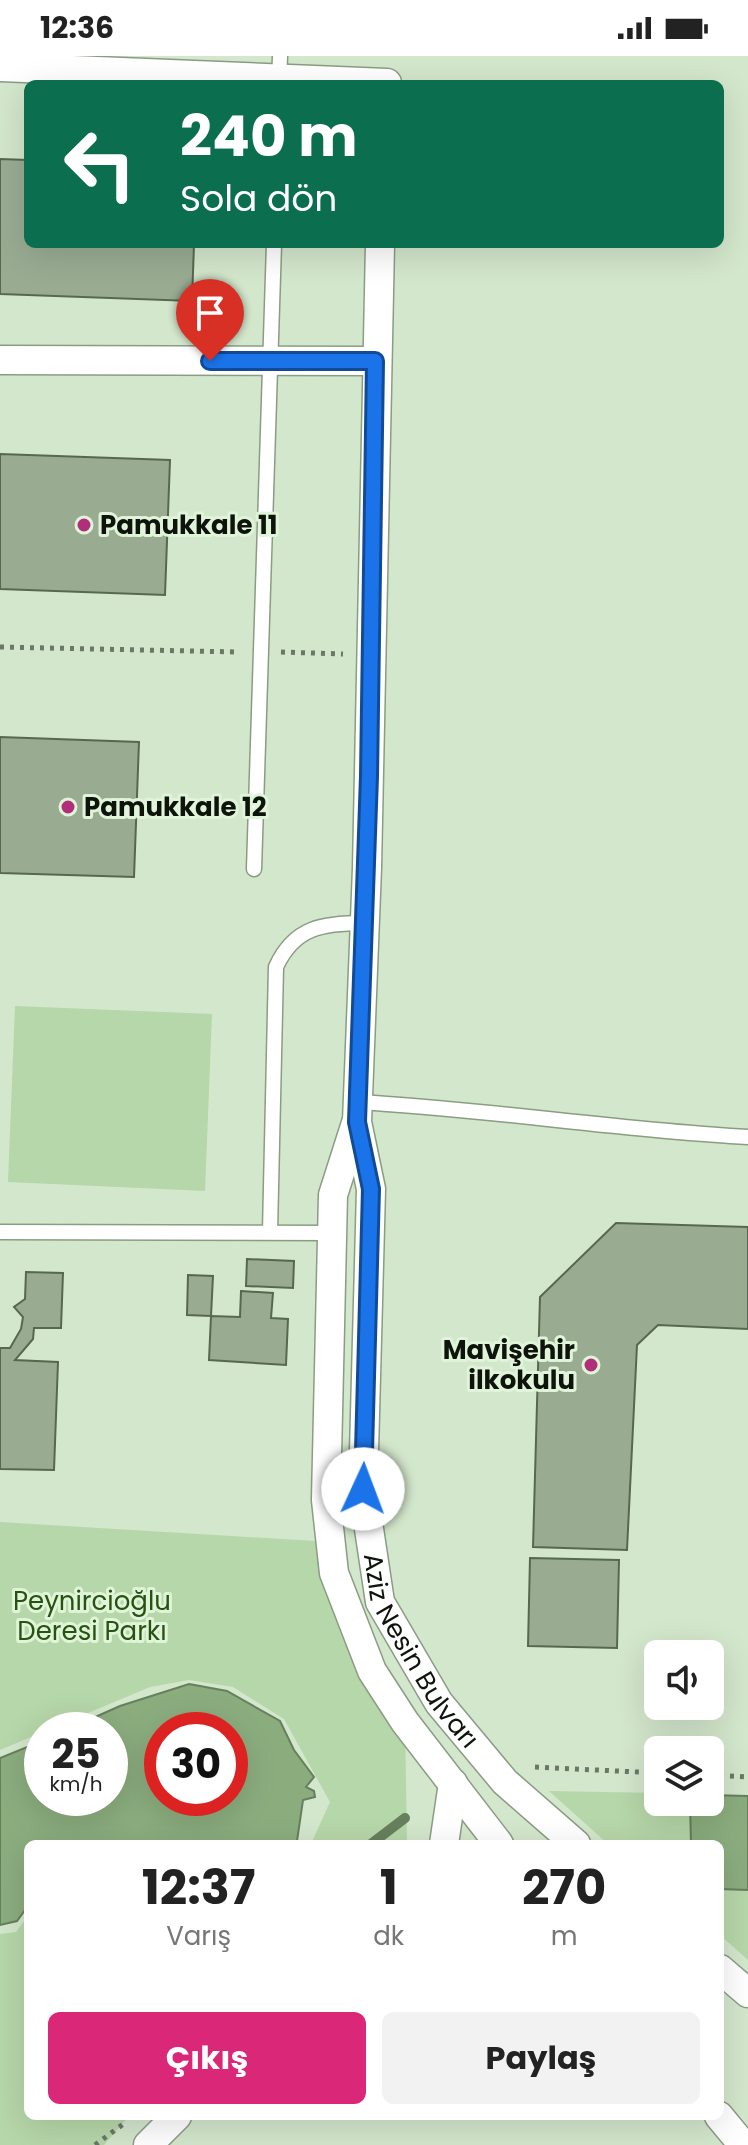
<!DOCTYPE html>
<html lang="tr">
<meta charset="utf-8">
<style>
body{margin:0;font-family:Poppins,sans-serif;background:#f2f2f2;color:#222;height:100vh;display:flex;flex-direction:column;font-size:30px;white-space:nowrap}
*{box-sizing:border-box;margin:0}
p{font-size:26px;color:#767676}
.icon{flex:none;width:44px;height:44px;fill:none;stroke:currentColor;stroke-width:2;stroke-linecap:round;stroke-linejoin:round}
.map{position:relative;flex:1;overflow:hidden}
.details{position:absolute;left:24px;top:1784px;width:700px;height:280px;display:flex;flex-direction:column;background:#fff;border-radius:12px;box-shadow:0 8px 32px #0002}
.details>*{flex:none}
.top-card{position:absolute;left:24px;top:24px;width:700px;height:168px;border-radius:12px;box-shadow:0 8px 32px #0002;background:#0b6e4f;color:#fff;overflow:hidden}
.fabs{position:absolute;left:644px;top:1584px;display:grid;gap:16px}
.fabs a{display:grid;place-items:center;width:80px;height:80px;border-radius:12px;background:#fff;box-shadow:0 8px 32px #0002;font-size:40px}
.speed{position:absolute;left:24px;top:1656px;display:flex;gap:16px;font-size:40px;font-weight:700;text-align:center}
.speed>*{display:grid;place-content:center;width:104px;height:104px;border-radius:50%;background:#fff;box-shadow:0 8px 32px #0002;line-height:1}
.speed small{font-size:20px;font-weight:400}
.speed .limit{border:12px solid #d22;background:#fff;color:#111}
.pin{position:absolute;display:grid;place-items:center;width:68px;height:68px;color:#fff;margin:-82px -34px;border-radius:50% 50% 50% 0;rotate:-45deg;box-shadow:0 0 8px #0007}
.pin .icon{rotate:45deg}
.me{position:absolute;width:88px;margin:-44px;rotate:2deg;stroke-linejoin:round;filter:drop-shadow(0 0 6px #0008)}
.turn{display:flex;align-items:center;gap:28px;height:168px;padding:0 24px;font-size:36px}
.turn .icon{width:104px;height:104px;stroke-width:2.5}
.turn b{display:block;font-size:56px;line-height:68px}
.eta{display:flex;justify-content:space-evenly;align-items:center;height:136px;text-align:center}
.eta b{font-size:48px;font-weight:700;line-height:56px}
.button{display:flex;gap:16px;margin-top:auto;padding:16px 24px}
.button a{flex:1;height:92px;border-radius:12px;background:#db2777;color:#fff;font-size:32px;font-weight:700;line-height:92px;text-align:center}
.button a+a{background:#f2f2f2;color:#222}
.status{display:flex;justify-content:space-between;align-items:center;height:56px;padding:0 40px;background:#fff;direction:ltr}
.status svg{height:22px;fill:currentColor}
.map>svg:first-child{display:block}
.green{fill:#b6d7a9}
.water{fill:#8bad7e;stroke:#667f5c;stroke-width:2;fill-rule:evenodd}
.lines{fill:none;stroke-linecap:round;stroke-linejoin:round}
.stream{stroke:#667f5c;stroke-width:10}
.building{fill:#99ac92;stroke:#576851;stroke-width:2}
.lane-casing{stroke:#8a9d83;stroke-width:17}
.street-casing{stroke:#8a9d83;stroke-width:31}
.path{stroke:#6c7867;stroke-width:5;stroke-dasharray:4 6;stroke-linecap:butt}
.lane{stroke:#fff;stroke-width:14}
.street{stroke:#fff;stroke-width:28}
.route-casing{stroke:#114b97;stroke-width:20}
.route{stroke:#1a73e8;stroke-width:14}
.poi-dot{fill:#b12f7a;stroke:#e0f4d9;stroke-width:3}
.labels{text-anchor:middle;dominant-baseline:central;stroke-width:6;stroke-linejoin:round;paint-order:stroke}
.poi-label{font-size:26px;font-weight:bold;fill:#0e140b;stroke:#e0f4d9;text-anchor:start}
.park-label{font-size:26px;fill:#27520f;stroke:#e0f4d9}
.street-label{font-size:26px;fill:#0e140b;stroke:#e0f4d9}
</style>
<div class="status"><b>12:36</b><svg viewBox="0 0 49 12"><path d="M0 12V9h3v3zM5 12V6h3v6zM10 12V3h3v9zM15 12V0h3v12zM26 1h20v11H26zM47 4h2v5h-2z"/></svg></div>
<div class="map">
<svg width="748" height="2089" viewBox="0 0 748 2089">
<rect width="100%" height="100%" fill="#d3e7cc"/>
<g class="green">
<polygon points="15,950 212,958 205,1135 8,1126"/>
<polygon points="0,1466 331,1486 405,1666 407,1788 311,1788 330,1746 284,1663 233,1631 189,1624 150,1631 0,1694"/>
<polygon points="549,1735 658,1737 658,1746 710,1746 710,1739 748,1740 748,1904 720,1879 720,1788 608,1788"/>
<polygon points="28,1860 28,2060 129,2060 104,2089 0,2089 0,1878 16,1876"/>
</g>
<g class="water">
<path d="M 189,1628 L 227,1635 L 280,1665 L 294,1694 L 314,1721 L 306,1731 L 314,1735 L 315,1741 L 303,1744 L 297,1785 L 304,1788 L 28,1788 L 28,1850 L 17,1865 L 0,1869 L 0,1702 L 42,1685 L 42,1742 L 110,1742 L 110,1674 L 66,1674 L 120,1650 ZM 162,1674 L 230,1674 L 230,1742 L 162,1742 Z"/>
<polygon points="710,1739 748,1740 748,1834 720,1833 720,1788 691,1788 690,1746 710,1746"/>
</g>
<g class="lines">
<polyline class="stream" points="371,1788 405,1762"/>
</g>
<g class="building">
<polygon points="0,103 28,104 28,188 194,188 192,245 0,238"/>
<polygon points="0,398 170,404 165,539 0,533"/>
<polygon points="0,681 139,686 134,821 0,817"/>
<polygon points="616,1167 748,1171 748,1273 658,1269 637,1289 627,1494 533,1491 540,1241"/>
<polygon points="247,1203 294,1205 293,1232 246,1230"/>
<polygon points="26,1216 63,1217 61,1272 34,1272 33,1283 15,1304 58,1306 54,1414 0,1413 0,1292 10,1292 21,1273 23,1261 14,1251 25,1243"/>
<polygon points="188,1219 213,1220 211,1260 187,1259"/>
<polygon points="241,1235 273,1237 271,1262 288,1263 286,1309 209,1304 211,1260 240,1261"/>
<polygon points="530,1502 619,1504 617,1592 528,1590"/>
</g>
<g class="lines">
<g class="lane-casing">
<g id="lane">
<polyline points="279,28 280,0"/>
<polyline points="254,813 274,188"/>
<path d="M 357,1046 C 488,1053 617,1074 748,1081"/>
<polyline points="0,1176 332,1177"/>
<path d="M 270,1176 L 276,911 C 294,871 323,867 364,867"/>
</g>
</g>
<g class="street-casing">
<g id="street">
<polyline points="0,11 387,27"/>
<path id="s1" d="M 380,188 L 367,812 L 357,1066 L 371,1133 L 363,1433 L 380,1546 L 439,1647 L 505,1726 L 576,1788"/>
<polyline points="0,304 375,305"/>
<polyline points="356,1067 333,1139 326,1444 334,1517 372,1615 405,1666 499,1788"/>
<polyline points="444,1788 453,1727"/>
<polyline points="720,1913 748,1937"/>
<polyline points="719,2060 743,2089"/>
<polyline points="148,2089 177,2060"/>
</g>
</g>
<g class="path">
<polyline points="0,591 239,596"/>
<polyline points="281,596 343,598"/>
<polyline points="535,1711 658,1717"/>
<polyline points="710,1719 748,1721"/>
<polyline points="95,2089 126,2066"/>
</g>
<use href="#lane" class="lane"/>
<use href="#street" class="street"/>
</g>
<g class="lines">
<g class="route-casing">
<polyline id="route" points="210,305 375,305 369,720 357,1066 371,1133 363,1433"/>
</g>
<use href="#route" class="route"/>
</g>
<g class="poi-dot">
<circle cx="84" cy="469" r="8"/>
<circle cx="68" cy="751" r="8"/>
<circle cx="591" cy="1309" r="8"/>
</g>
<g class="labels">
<g class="poi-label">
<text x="100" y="469">Pamukkale 11</text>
<text x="84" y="751">Pamukkale 12</text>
<text x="575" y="1294" text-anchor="end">Mavişehir<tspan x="575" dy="30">ilkokulu</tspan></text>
</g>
<g class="park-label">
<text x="92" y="1545">Peynircioğlu<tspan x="92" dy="30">Deresi Parkı</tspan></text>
</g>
<g class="street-label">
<text stroke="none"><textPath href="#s1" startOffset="1422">Aziz Nesin Bulvarı</textPath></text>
</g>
</g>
</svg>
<div class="fabs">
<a><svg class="icon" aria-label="sound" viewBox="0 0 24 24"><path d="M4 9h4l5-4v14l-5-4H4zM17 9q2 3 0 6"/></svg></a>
<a><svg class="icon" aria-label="layers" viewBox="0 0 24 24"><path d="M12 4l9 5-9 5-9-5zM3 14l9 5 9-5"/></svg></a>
</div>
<div class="speed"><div>25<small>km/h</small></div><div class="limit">30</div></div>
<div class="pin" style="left:210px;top:305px;background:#d93025"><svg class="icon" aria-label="arrive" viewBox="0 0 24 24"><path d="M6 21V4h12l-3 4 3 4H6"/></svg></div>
<svg class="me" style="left:363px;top:1433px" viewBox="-20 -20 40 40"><circle r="19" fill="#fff"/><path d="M0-13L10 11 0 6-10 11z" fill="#1a73e8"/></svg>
<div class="top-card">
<div class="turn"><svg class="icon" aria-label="left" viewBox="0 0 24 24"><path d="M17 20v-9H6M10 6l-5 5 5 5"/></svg><div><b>240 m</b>Sola dön</div></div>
</div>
<section class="details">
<div class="eta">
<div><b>12:37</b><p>Varış</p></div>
<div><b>1</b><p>dk</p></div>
<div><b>270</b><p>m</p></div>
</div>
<div class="button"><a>Çıkış</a><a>Paylaş</a></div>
</section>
</div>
